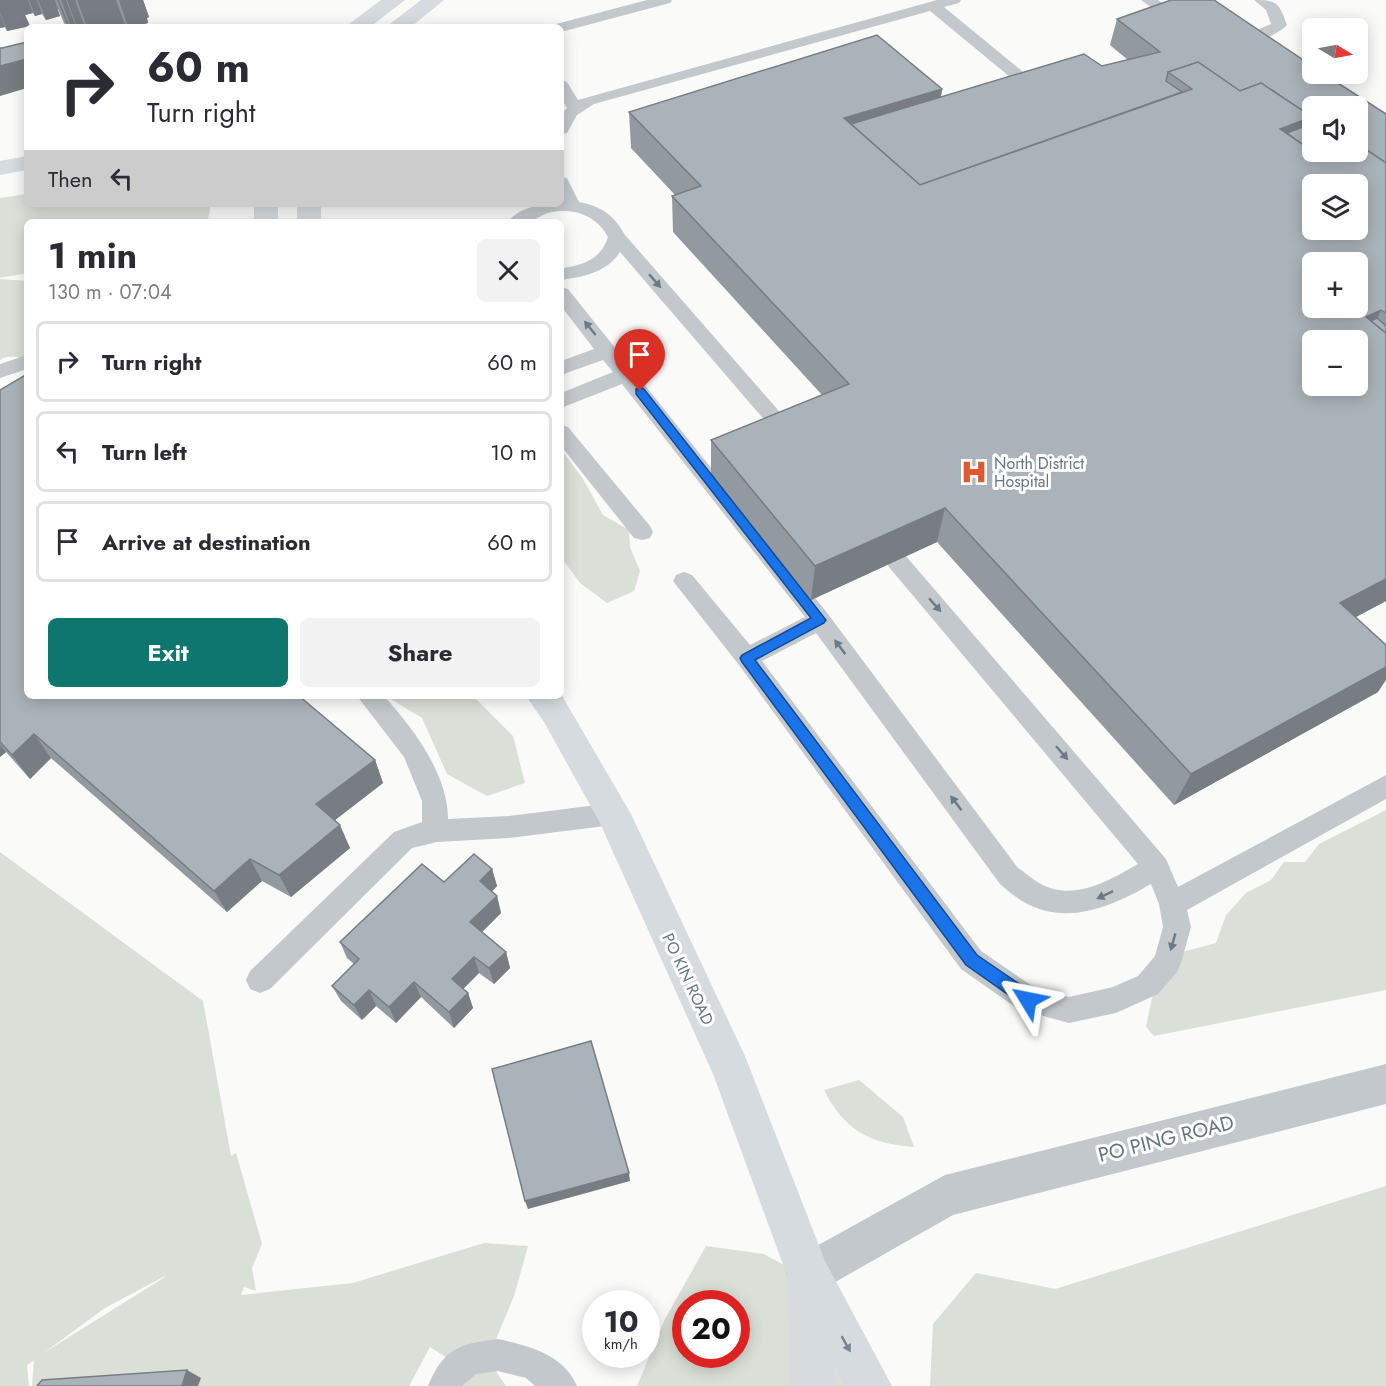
<!DOCTYPE html>
<meta charset="utf-8">
<style>
body{margin:0;font-family:Jost,sans-serif;background:#f2f2f3;color:#2b2b33;height:100vh;display:flex;flex-direction:column;font-size:22px;white-space:nowrap}
*{box-sizing:border-box;margin:0}
p{font-size:20px;color:#7c7c81}
.icon{flex:none;width:33px;height:33px;fill:none;stroke:currentColor;stroke-width:2;stroke-linecap:round;stroke-linejoin:round}
.map{position:relative;flex:1;overflow:hidden}
.sheet{position:absolute;left:24px;top:219px;width:540px;height:480px;display:flex;flex-direction:column;background:#fff;border-radius:9px;box-shadow:0 3px 15px #0003}
.sheet>*{flex:none}
.top-card{position:absolute;left:24px;top:24px;width:540px;height:183px;border-radius:9px;box-shadow:0 3px 15px #0003;background:#fff;color:#2b2b33;overflow:hidden}
.needle{width:39px;rotate:100deg}
.fabs{position:absolute;left:1302px;top:18px;display:grid;gap:12px}
.fabs a{display:grid;place-items:center;width:66px;height:66px;border-radius:9px;background:#fff;box-shadow:0 3px 15px #0003;font-size:30px}
.speed{position:absolute;left:582px;top:1290px;display:flex;gap:12px;font-size:30px;font-weight:700;text-align:center}
.speed>*{display:grid;place-content:center;width:78px;height:78px;border-radius:50%;background:#fff;box-shadow:0 3px 15px #0003;line-height:1}
.speed small{font-size:15px;font-weight:400}
.speed .limit{border:9px solid #d22;background:#fff;color:#111}
.pin{position:absolute;display:grid;place-items:center;width:51px;height:51px;color:#fff;margin:-62px -26px;border-radius:50% 50% 50% 0;rotate:-45deg;box-shadow:0 0 6px #0007}
.pin .icon{rotate:45deg}
.me{position:absolute;width:66px;margin:-33px;rotate:305deg;stroke-linejoin:round;filter:drop-shadow(0 0 4px #0008)}
.turn{display:flex;align-items:center;gap:21px;height:126px;padding:0 24px;font-size:27px}
.turn .icon{width:78px;height:78px;stroke-width:2.5}
.turn b{display:block;font-size:42px;line-height:51px}
.then{display:flex;align-items:center;height:57px;padding:0 24px;background:#0003;gap:12px;font-size:22px}
.round{display:grid;place-items:center;flex:none;width:63px;height:63px;border-radius:9px;background:#f2f2f3}
.overview{display:flex;align-items:center;justify-content:space-between;height:102px;padding:0 24px}
h1{font-size:36px;font-weight:700;line-height:45px}
.cta{display:flex;gap:12px;margin-top:auto;padding:12px 24px}
.cta a{flex:1;height:69px;border-radius:9px;background:#0f766e;color:#fff;font-size:24px;font-weight:700;line-height:69px;text-align:center}
.cta a+a{background:#f2f2f3;color:#2b2b33}
ul{padding:0;list-style:none}
li{display:flex;align-items:center;gap:18px;height:81px;margin:0 12px 9px;padding:0 12px;border:3px solid #e1e1e2;border-radius:9px}
li div{flex:1}
li b{display:block;font-size:22px}
li em{font-style:normal}
.map>svg:first-child{display:block}
.green{fill:#dadfd7;fill-rule:evenodd}
.lines{fill:none;stroke-linecap:round;stroke-linejoin:round}
.lane{fill:#c3c8cc;fill-rule:evenodd}
.street{fill:#c3c8cc;fill-rule:evenodd}
.secondary{fill:#d6dbdf;fill-rule:evenodd}
.wall{fill:#929a9f}
.shaded-wall{fill:#777d82}
.building{fill:#aab3b9;stroke:#777d82;stroke-width:1.5;fill-rule:evenodd}
.oneway{fill:#6a7a87}
.oneway2{fill:#768591}
.route{fill:#1a73e8;stroke:#114b97;stroke-width:1.5}
.labels{text-anchor:middle;dominant-baseline:central;stroke-width:6;stroke-linejoin:round;paint-order:stroke}
.poi-label{font-size:16px;fill:#657683;stroke:#fff;text-anchor:start}
.street-label{font-size:16px;fill:#657683;stroke:#fff}
.near-street-label{font-size:20px;fill:#657683;stroke:#fff}
</style>
<div class="map">
<svg width="1386" height="1386" viewBox="0 0 1386 1386">
<rect width="100%" height="100%" fill="#fafaf8"/>
<g class="green">
<polygon points="27,194 27,204 209,204 210,211 207,222 27,222 27,273 0,278 0,198"/>
<path d="M 0,279 L 27,281 L 27,360 C 19,356 7,355 0,360 Z"/>
<polygon points="561,449 583,479 603,515 629,530 630,547 640,571 634,591 607,603 580,583 561,557"/>
<polygon points="386,696 473,696 513,736 525,783 487,796 447,774 422,718"/>
<polygon points="1386,810 1386,990 1154,1036 1146,1027 1152,998 1182,952 1216,943 1226,915 1246,893 1271,880 1284,862 1305,862 1319,844"/>
<path d="M 0,852 L 203,1001 L 231,1156 L 236,1153 L 262,1244 L 252,1268 L 256,1291 L 244,1287 L 241,1295 L 353,1283 L 484,1243 L 528,1246 L 514,1296 L 492,1349 L 460,1366 L 430,1347 L 409,1386 L 198,1386 L 200,1378 L 84,1386 L 32,1386 L 34,1360 L 27,1365 L 29,1386 L 0,1386 ZM 165,1276 L 165,1277 L 45,1352 L 105,1308 Z"/>
<path d="M 859,1080 L 903,1117 L 914,1147 C 870,1144 844,1130 824,1090 Z"/>
<polygon points="1386,1186 1386,1386 930,1386 933,1324 976,1273 1055,1289"/>
<path d="M 706,1246 L 764,1254 L 839,1296 L 887,1386 L 637,1386 L 665,1319 ZM 686,1304 L 736,1304 L 736,1354 L 686,1354 Z"/>
<polygon points="486,1357 506,1386 453,1386"/>
</g>
<g class="lines">
<g class="lane">
<polygon points="647,0 672,0 670,3 561,32 561,27 553,27 556,24"/>
<polygon points="937,0 961,0 959,3 944,7 1039,85 1041,88 1039,91 1027,91 930,11 594,104 577,115 567,133 561,134 561,114 567,108 561,98 561,80 567,82 578,100"/>
<polygon points="1141,0 1158,0 1191,24 1188,27 1178,27"/>
<path d="M 1254,0 C 1278,0 1279,3 1287,25 C 1278,35 1242,51 1229,48 L 1227,45 L 1229,42 L 1271,24 L 1266,10 Z"/>
<path d="M 561,177 L 567,178 L 579,202 C 601,206 614,215 625,235 L 799,434 L 802,439 L 799,444 L 792,446 L 785,444 L 620,252 C 607,272 584,277 561,280 L 561,268 C 583,266 601,259 608,237 C 596,215 573,207 548,213 C 541,215 534,221 527,222 C 521,223 514,222 508,222 C 520,206 542,204 561,204 Z"/>
<path d="M 561,287 L 568,289 L 828,614 L 1018,868 C 1026,873 1033,880 1041,884 C 1074,902 1110,880 1138,864 L 889,567 L 886,561 L 889,555 L 897,553 L 905,555 L 1166,859 L 1178,887 L 1386,775 L 1386,799 L 1187,910 L 1191,927 L 1181,963 L 1177,972 L 1158,994 L 1116,1013 L 1069,1023 L 1018,1009 L 961,969 L 739,665 L 673,581 L 676,575 L 684,572 L 692,575 L 750,645 L 805,617 L 622,384 L 561,408 L 561,393 L 613,372 L 603,360 L 561,375 L 561,361 L 594,349 L 561,306 ZM 816,633 L 1000,884 C 1007,890 1014,896 1022,901 C 1066,927 1111,907 1151,884 L 1159,904 L 1163,927 L 1155,956 L 1138,976 L 1113,987 L 1069,997 L 1035,988 L 981,951 L 762,661 Z"/>
<polygon points="27,355 27,369 0,378 0,364"/>
<polygon points="561,425 568,427 650,526 653,532 650,538 642,540 634,538 561,446"/>
<path d="M 357,696 L 384,696 C 413,728 448,774 448,819 L 509,816 L 613,803 L 622,806 L 626,814 L 622,822 L 613,825 L 509,838 L 437,842 L 412,848 L 270,989 L 260,993 L 250,989 L 246,980 L 250,971 L 394,832 L 422,822 L 422,801 L 404,757 Z"/>
<path d="M 498,1339 C 529,1346 563,1354 577,1386 L 535,1386 L 526,1378 L 498,1371 L 476,1374 L 462,1386 L 428,1386 C 444,1348 459,1344 498,1339 Z"/>
</g>
<polygon class="street" points="1386,1064 1386,1104 953,1215 823,1289 808,1296 793,1289 786,1274 793,1259 945,1175"/>
<g class="secondary">
<polygon points="381,0 405,0 370,27 345,27"/>
<polygon points="421,0 444,0 411,27 386,27"/>
<polygon points="27,156 27,170 0,175 0,161"/>
<rect x="254" y="204" width="24" height="18"/>
<rect x="297" y="204" width="24" height="18"/>
<polygon points="561,694 631,814 745,1056 825,1261 892,1386 844,1386 835,1368 836,1386 790,1386 788,1278 713,1074 599,821 544,722 526,696 561,696"/>
</g>
</g>
<g class="wall">
<polygon points="0,0 143,0 149,17 147,18 148,23 144,24 145,27 67,27 64,23 58,9 57,9 60,16 46,20 42,14 35,16 33,13 25,15 30,26 7,31 5,27 0,28"/>
<polygon points="1117,19 1386,114 1386,601 1356,617 1378,692 1174,805 937,542 811,600 711,475 711,440 822,395 673,232 672,196 675,195 631,148 629,112 942,89 941,97 1102,66 1128,60 1110,45"/>
<polygon points="0,390 27,696 375,760 383,783 335,820 350,848 291,897 262,881 227,912 51,758 30,779 6,752 0,757"/>
<polygon points="492,869 497,886 492,891 497,896 501,913 482,932 506,952 510,968 494,984 479,973 463,989 468,993 473,1008 454,1028 421,997 396,1023 376,1006 362,1020 341,1001 332,986 354,964 347,958 340,942 444,882"/>
</g>
<g class="shaded-wall">
<polygon points="0,0 28,0 33,13 25,15 30,26 7,31 0,13"/>
<polygon points="29,0 37,0 42,14 35,16"/>
<polygon points="38,0 55,0 60,16 46,20"/>
<polygon points="57,0 59,0 70,27 68,27"/>
<polygon points="61,0 66,0 76,27 71,27"/>
<polygon points="67,0 75,0 85,27 77,27"/>
<polygon points="77,0 116,0 126,27 87,27"/>
<polygon points="119,0 143,0 149,17 147,18 148,23 144,24 145,27 128,27"/>
<polygon points="0,14 5,27 0,28"/>
<polygon points="27,59 27,88 0,96 0,66"/>
<polygon points="942,89 936,125 865,146 844,118"/>
<polygon points="1312,117 1298,152 1280,129"/>
<polygon points="1381,310 1370,332 1366,317"/>
<polygon points="945,508 937,542 811,600 815,566"/>
<polygon points="1386,579 1386,601 1320,636 1340,603"/>
<polygon points="1386,667 1386,680 1378,692 1174,805 1191,774"/>
<polygon points="34,734 51,758 30,779 12,755"/>
<polygon points="0,745 6,752 0,757"/>
<polygon points="375,760 383,783 326,827 316,804"/>
<polygon points="340,825 350,848 291,897 279,875"/>
<polygon points="250,859 262,881 227,912 214,891"/>
<polygon points="492,869 497,886 484,899 480,881"/>
<polygon points="497,896 501,913 475,939 470,922"/>
<polygon points="506,952 510,968 494,984 489,968"/>
<polygon points="474,957 479,973 457,995 452,979"/>
<polygon points="414,982 421,997 396,1023 389,1007"/>
<polygon points="369,990 376,1006 362,1020 354,1005"/>
<polygon points="468,993 473,1008 454,1028 449,1012"/>
<polygon points="629,1173 630,1181 528,1209 525,1201"/>
<polygon points="187,1370 201,1378 198,1386 182,1386"/>
</g>
<g class="building">
<polygon points="1171,0 1214,0 1312,66 1312,74 1324,74 1386,114 1386,163 1358,144 1358,106 1312,106 1312,139 1302,144 1287,133 1308,125 1312,117 1261,83 1240,91 1198,62 1168,72 1166,81 1182,92 920,185 851,124 1084,54 1102,66 1160,52 1117,19"/>
<path d="M 877,35 L 942,89 L 844,118 L 920,185 L 1192,89 L 1168,72 L 1198,62 L 1240,91 L 1261,83 L 1312,117 L 1280,129 L 1302,144 L 1312,139 L 1312,152 L 1358,152 L 1358,144 L 1386,163 L 1386,313 L 1381,310 L 1366,317 L 1386,333 L 1386,579 L 1340,603 L 1386,645 L 1386,667 L 1191,774 L 945,508 L 815,566 L 711,440 L 849,384 L 672,196 L 701,186 L 629,112 ZM 1312,184 L 1358,184 L 1358,230 L 1312,230 ZM 1312,262 L 1358,262 L 1358,308 L 1312,308 ZM 1312,340 L 1358,340 L 1358,386 L 1312,386 Z"/>
<polygon points="27,42 27,59 0,66 0,48 2,48"/>
<polygon points="1377,318 1386,326 1386,333 1371,321"/>
<polygon points="27,374 27,696 299,696 375,760 316,804 340,825 279,875 250,859 214,891 34,734 12,755 0,742 0,390"/>
<polygon points="474,854 492,869 480,881 497,896 470,922 506,952 489,968 474,957 452,979 468,993 449,1012 414,982 389,1007 369,990 354,1005 332,986 359,959 340,942 422,864 444,882"/>
<polygon points="591,1041 629,1173 525,1201 492,1069"/>
<polygon points="187,1370 182,1386 37,1386 42,1380"/>
</g>
<defs><path id="oneway-solid" d="M-6-.8H1V-3.2L6.5 0L1 3.2V.8H-6Z" transform="scale(1.5)"/></defs>
<g class="oneway">
<use href="#oneway-solid" transform="translate(655 281) rotate(49)"/>
<use href="#oneway-solid" transform="translate(590 328) rotate(-129)"/>
<use href="#oneway-solid" transform="translate(935 605) rotate(49)"/>
<use href="#oneway-solid" transform="translate(840 647) rotate(-127)"/>
<use href="#oneway-solid" transform="translate(1062 753) rotate(49)"/>
<use href="#oneway-solid" transform="translate(956 803) rotate(-127)"/>
<use href="#oneway-solid" transform="translate(1105 895) rotate(155)"/>
<use href="#oneway-solid" transform="translate(1173 942) rotate(106)"/>
</g>
<use class="oneway2" href="#oneway-solid" transform="translate(846 1344) rotate(61)"/>
<polygon class="route" points="640,387 644,389 826,620 824,623 755,660 977,955 1034,994 1036,1000 1034,1005 1028,1007 1023,1005 966,965 742,662 740,658 742,655 811,618 636,394 636,389"/>
<defs>
<g id="hospital-bare" transform="scale(2.07)"><path d="M-5-5h3v3.5h4V-5h3V5h-3V1.5h-4V5h-3Z" fill="#e4572e" stroke="#fff" stroke-width="2.5" paint-order="stroke"/></g>
</defs>
<g fill-rule="evenodd">
<use href="#hospital-bare" x="974" y="472"/>
</g>
<g class="labels">
<g class="poi-label">
<text x="994" y="463">North District<tspan x="994" dy="18">Hospital</tspan></text>
</g>
<g class="street-label">
<text transform="translate(688 979) rotate(65)">PO KIN ROAD</text>
</g>
<g class="near-street-label">
<text transform="translate(1166 1139) rotate(-14)">PO PING ROAD</text>
</g>
</g>
</svg>
<div class="fabs">
<a><svg class="needle" viewBox="-14 -14 28 28"><path d="M0-13l5 13h-10z" fill="#e53935"/><path d="M0 13l5-13h-10z" fill="#7c7c81"/></svg></a>
<a><svg class="icon" aria-label="sound" viewBox="0 0 24 24"><path d="M4 9h4l5-4v14l-5-4H4zM17 9q2 3 0 6"/></svg></a>
<a><svg class="icon" aria-label="layers" viewBox="0 0 24 24"><path d="M12 4l9 5-9 5-9-5zM3 14l9 5 9-5"/></svg></a>
<a>+</a>
<a>−</a>
</div>
<div class="speed"><div>10<small>km/h</small></div><div class="limit">20</div></div>
<div class="pin" style="left:640px;top:391px;background:#d93025"><svg class="icon" aria-label="arrive" viewBox="0 0 24 24"><path d="M6 21V4h12l-3 4 3 4H6"/></svg></div>
<svg class="me" style="left:1028px;top:1000px" viewBox="-20 -20 40 40"><path d="M0-17L14 15 0 8-14 15z" fill="#1a73e8" stroke="#fff" stroke-width="4"/></svg>
<div class="top-card">
<div class="turn"><svg class="icon" aria-label="right" viewBox="0 0 24 24"><path d="M7 20v-9h11M14 6l5 5-5 5"/></svg><div><b>60 m</b>Turn right</div></div>
<div class="then">Then<svg class="icon" aria-label="left" viewBox="0 0 24 24"><path d="M17 20v-9H6M10 6l-5 5 5 5"/></svg></div>
</div>
<section class="sheet">
<div class="overview"><div><h1>1 min</h1><p>130 m · 07:04</p></div><a class="round"><svg class="icon" aria-label="close" viewBox="0 0 24 24"><path d="M6 6l12 12M18 6L6 18"/></svg></a></div>
<ul>
<li><svg class="icon" aria-label="right" viewBox="0 0 24 24"><path d="M7 20v-9h11M14 6l5 5-5 5"/></svg><div><b>Turn right</b></div><em>60 m</em></li>
<li><svg class="icon" aria-label="left" viewBox="0 0 24 24"><path d="M17 20v-9H6M10 6l-5 5 5 5"/></svg><div><b>Turn left</b></div><em>10 m</em></li>
<li><svg class="icon" aria-label="arrive" viewBox="0 0 24 24"><path d="M6 21V4h12l-3 4 3 4H6"/></svg><div><b>Arrive at destination</b></div><em>60 m</em></li>
</ul>
<div class="cta"><a>Exit</a><a>Share</a></div>
</section>
</div>
